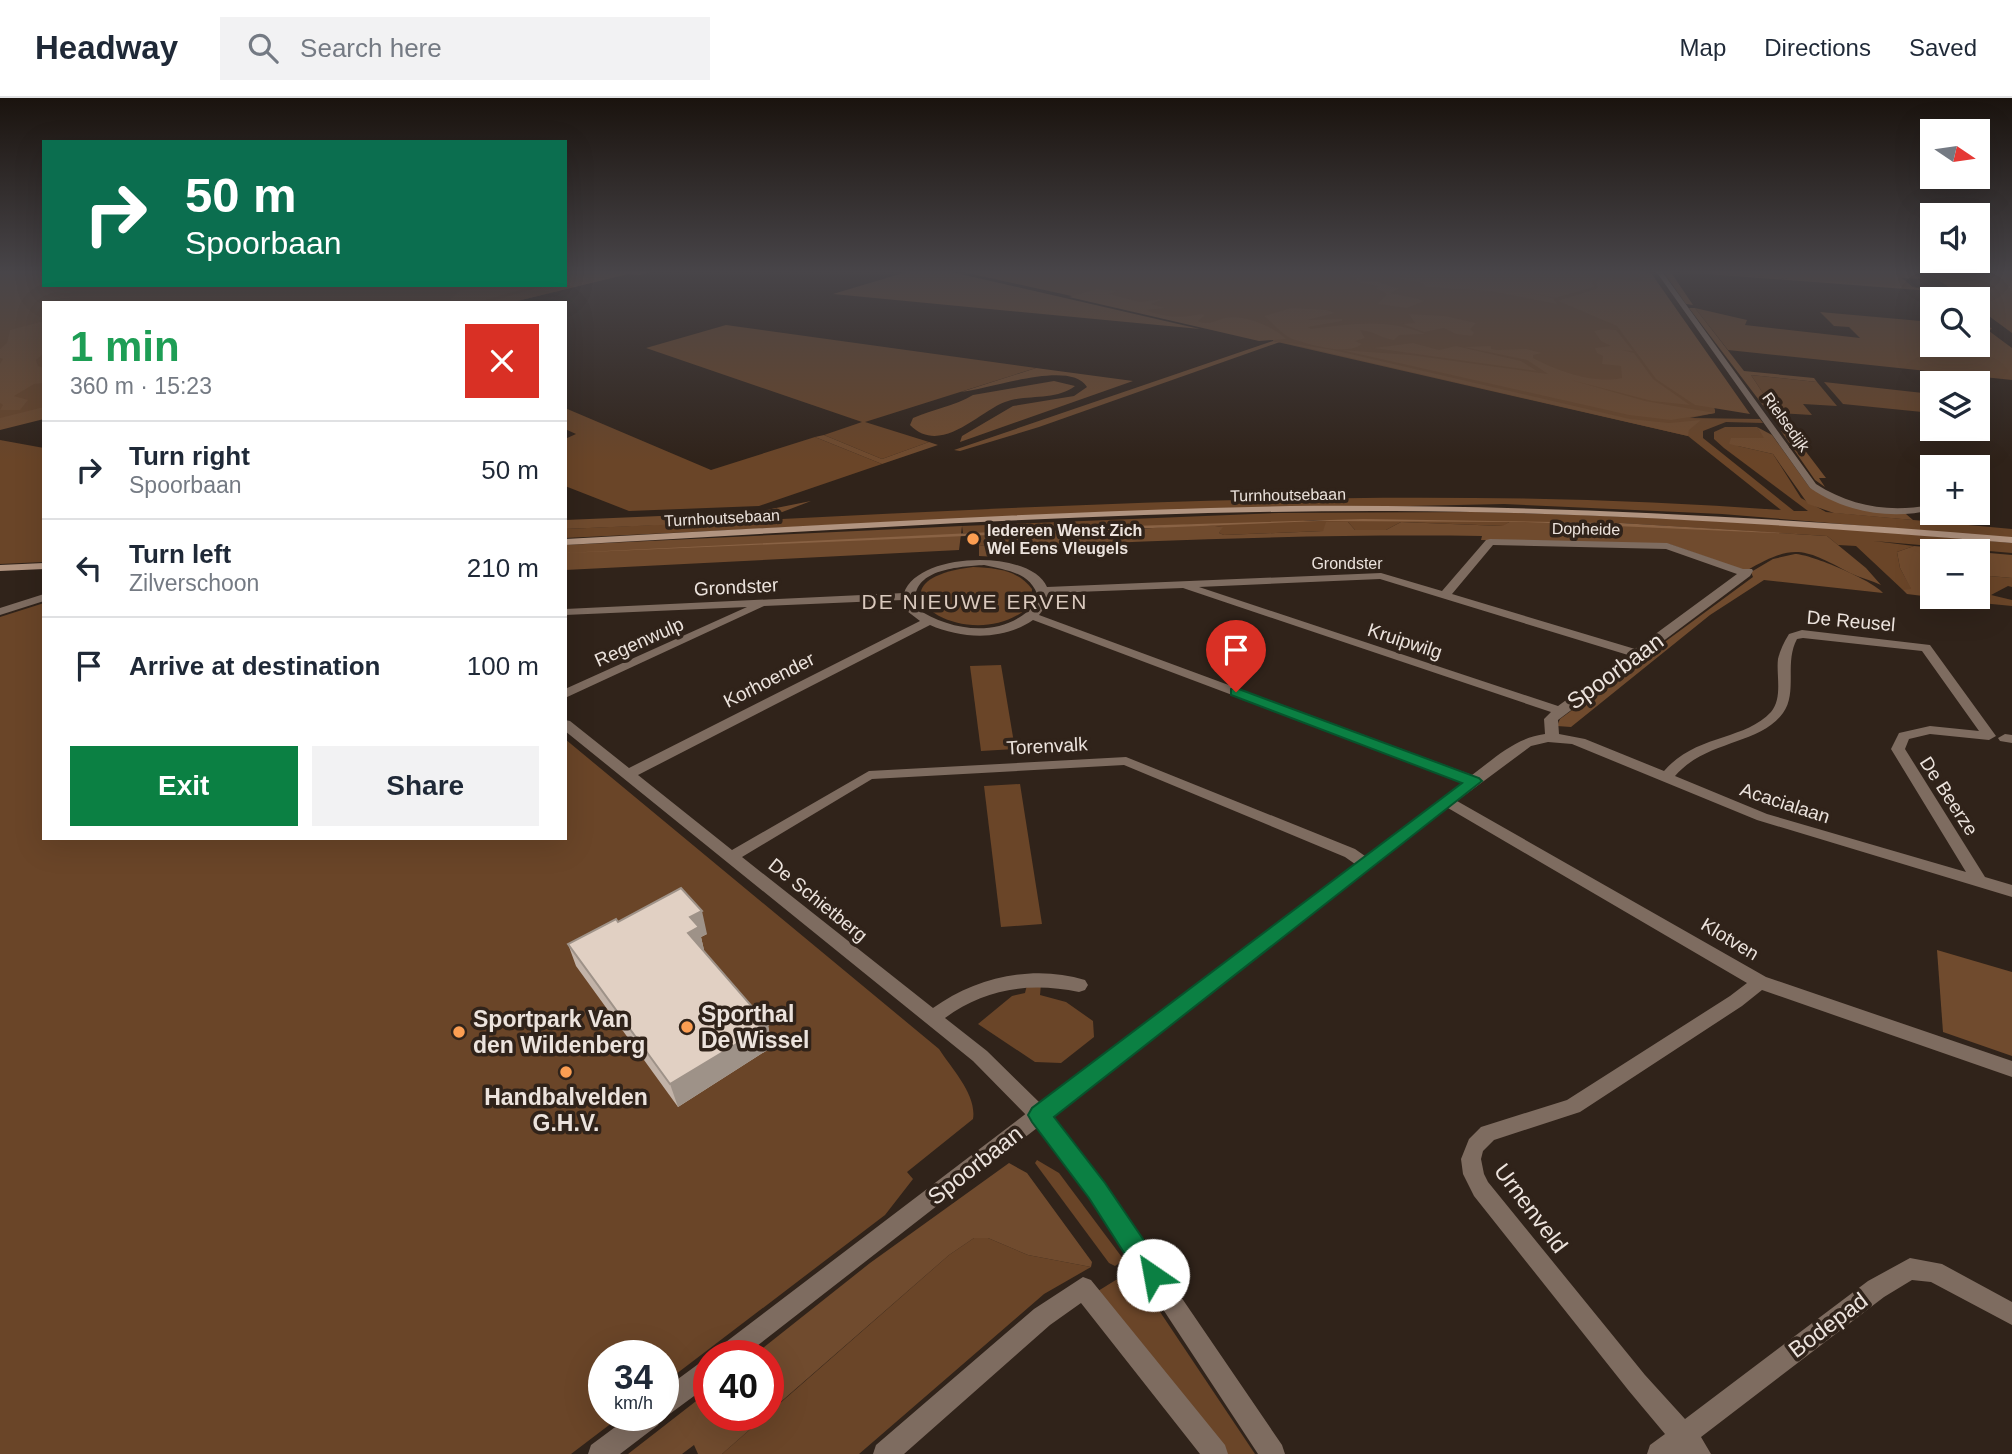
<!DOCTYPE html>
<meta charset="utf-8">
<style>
body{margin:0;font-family:Arial,sans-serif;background:#f2f2f3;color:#1f2937;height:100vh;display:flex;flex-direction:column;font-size:26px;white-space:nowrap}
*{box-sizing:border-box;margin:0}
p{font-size:23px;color:#747a83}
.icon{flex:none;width:38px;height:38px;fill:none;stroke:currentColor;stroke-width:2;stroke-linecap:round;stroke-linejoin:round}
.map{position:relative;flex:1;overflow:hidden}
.sheet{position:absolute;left:42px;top:203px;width:525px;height:539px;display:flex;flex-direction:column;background:#fff;border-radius:0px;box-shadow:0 7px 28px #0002}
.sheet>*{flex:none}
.guide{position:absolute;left:42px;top:42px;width:525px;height:147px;border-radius:0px;box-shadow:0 7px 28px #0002;background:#0b6e4f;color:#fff;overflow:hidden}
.needle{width:46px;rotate:103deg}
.fabs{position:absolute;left:1920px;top:21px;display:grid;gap:14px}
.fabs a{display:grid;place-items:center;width:70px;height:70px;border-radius:0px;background:#fff;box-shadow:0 7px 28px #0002;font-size:35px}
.speed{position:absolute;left:588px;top:1242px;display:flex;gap:14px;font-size:35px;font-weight:700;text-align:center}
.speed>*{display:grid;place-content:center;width:91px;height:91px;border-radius:50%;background:#fff;box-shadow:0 7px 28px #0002;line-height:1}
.speed small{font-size:18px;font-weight:400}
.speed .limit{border:10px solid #d22;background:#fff;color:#111}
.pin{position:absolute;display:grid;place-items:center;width:60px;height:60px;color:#fff;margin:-72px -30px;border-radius:50% 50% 50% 0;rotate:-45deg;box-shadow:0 0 7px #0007}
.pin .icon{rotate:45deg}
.me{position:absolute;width:77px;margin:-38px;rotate:327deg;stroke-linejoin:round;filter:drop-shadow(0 0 5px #0008)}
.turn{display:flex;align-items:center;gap:24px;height:147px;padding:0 28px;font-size:32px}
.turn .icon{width:91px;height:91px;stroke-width:2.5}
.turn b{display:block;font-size:49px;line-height:60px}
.round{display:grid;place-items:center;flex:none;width:74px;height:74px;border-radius:0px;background:#f2f2f3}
.headline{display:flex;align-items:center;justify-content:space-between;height:119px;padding:0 28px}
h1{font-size:42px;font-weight:700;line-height:52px;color:#1e9e55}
.button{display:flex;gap:14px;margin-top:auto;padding:14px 28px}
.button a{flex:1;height:80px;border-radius:0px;background:#0b8043;color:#fff;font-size:28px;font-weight:700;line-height:80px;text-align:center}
.button a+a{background:#f2f2f3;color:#1f2937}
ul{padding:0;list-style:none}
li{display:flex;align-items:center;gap:21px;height:98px;padding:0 28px;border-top:2px solid #e0e1e3}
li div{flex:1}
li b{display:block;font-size:26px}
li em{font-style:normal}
header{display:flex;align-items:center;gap:42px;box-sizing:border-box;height:98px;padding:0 35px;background:#fff;border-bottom:2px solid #e0e1e3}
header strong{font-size:33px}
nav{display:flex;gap:38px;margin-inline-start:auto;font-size:24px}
.search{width:490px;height:63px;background:#f2f2f3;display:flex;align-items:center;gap:18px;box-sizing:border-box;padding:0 24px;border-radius:0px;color:#747a83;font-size:26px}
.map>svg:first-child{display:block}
.green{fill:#6a4528}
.forest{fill:#704b2e}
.water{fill:#896244}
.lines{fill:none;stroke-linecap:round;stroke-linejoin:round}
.minor{fill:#7e6c60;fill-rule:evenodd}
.tertiary{fill:#7e6c60;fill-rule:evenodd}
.secondary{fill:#b19480;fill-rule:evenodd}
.wall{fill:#c2b3a8}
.shaded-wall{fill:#9e9288}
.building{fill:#e1d0c3;stroke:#9e9288;stroke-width:2}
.route{fill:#0b8043;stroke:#07532c;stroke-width:2}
.poi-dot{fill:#fc9e52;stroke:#30231a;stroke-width:2.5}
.labels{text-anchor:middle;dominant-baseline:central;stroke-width:7;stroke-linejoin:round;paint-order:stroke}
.far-street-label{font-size:16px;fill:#ece3dd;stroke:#30231a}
.far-poi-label{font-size:16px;font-weight:bold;fill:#ece3dd;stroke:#30231a;text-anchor:start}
.street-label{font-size:19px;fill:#ece3dd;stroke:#30231a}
.neighbourhood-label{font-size:21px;letter-spacing:2px;fill:#dac9bd;stroke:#30231a}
.near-street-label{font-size:23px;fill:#ece3dd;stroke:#30231a}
.near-poi-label{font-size:23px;font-weight:bold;fill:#ece3dd;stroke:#30231a;text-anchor:start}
</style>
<header>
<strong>Headway</strong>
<div class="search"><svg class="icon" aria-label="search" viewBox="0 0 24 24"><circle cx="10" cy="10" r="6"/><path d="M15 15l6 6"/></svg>Search here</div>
<nav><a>Map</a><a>Directions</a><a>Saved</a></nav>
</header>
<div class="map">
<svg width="2012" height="1356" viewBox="0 0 2012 1356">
<rect width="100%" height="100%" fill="#30231a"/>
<g class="green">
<polygon points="0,172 44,172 44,187 565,187 565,172 643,172 509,205 44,205 44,320 0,331"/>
<path d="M 954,172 L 1648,174 L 1687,227 L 1715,312 L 1715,315 L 1690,320 L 1760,321 L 1763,325 L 1726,324 L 1703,333 L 1703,340 L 1794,413 L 1808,413 L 1724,350 L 1714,341 L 1714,334 L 1725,329 L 1757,329 L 1765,340 L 1731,340 L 1738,348 L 1773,356 L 1801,400 L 1826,414 L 2012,431 L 2012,440 L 1722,416 L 1504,406 L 1085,415 L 565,440 L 565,431 C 971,414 1376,382 1781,412 L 1688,338 L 1273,243 L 1274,239 L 1257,239 Z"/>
<polygon points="1676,172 1910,172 1922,181 1902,180 1915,191"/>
<polygon points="1925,172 2012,172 2012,235 1978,210 1978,201 1965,201"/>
<polygon points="1695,210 1747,222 1745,227 1860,240 1849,229 1834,228 1820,214 1932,224 1932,247 1978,247 1978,227 1992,230 1989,233 2012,250 2012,282 1728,252"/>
<polygon points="726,227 1036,270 865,324 929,344 882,361 824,337 862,324 646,250"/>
<polygon points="1751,277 1817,284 1837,308 1803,306 1812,317 1776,315"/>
<polygon points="1824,284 1932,296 1932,315 1843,306"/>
<polygon points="565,310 711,372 815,339 882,366 759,408 629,413 565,388 565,341 576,336 565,331"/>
<polygon points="0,342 44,350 44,464 0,466"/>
<path d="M 1474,414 C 1654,418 1833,428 2012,445 L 2012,455 L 1874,443 L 1914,448 L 1897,454 L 1900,470 L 1912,492 L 1903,492 L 1856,448 L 1838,447 L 1827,438 L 1621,425 L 1314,422 L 1303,423 L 1511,423 L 1503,428 L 1401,424 L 1386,432 L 1355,432 L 1348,424 L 1323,433 L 1224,437 L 1219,435 L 1222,429 L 1199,426 L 1023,438 L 1015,444 L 979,448 L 976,435 L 963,435 L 962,428 L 1279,415 Z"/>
<path d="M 973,469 C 996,470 1018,472 1032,491 L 1031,507 C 971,564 852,484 973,469 Z"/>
<polygon points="1978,477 2012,480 2012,489 2008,488 1991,497 2012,502 2012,508 1971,504 1964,499 1978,499"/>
<path d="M 44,505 L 44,740 L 565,740 L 565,641 L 939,951 C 952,971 977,997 973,1021 L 907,1074 L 913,1081 L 885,1117 L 663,1286 L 663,1258 L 604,1258 L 604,1318 L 621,1318 L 571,1356 L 0,1356 L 0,519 Z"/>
<polygon points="1001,567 1015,651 981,653 970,568"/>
<polygon points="1020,686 1042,826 1001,829 984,688"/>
<polygon points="1041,886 1040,897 1066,904 1093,923 1094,939 1061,965 1035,964 978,926 1012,898 1025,895 1027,887"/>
<polygon points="1037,1062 1059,1075 1124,1162 1115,1168 1109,1165 1035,1065"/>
<polygon points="974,1140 988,1140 1028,1157 1091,1169 1044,1196 859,1356 722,1356 949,1157"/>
<polygon points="1132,1172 1255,1356 1227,1356 1098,1193"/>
</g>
<g class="forest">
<polygon points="615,172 658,172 640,177 628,176 509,205 485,205 547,187 565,187 565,183"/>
<polygon points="913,172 947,173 1200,231 833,196"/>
<polygon points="1345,172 1366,174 1361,178 1361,183 1376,183 1399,191 1390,195 1428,203 1415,200 1424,203 1407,210 1378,206 1387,196 1376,190 1379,188 1360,185"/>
<polygon points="1380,172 1554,173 1554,172 1629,172 1627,176 1587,173 1588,178 1599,179 1592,183 1594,189 1555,200 1522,193 1553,200 1557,206 1490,193 1426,189 1423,185 1398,180 1405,178"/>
<polygon points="1662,172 1939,191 1944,194 1670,173 1693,207 1686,206"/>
<polygon points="1634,173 1651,175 1750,316 1695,307 1656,281 1617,228 1558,203 1598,190 1596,184 1603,180 1642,183 1640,177 1631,176"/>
<polygon points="491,187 537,187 475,205 447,205 459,193"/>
<path d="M 1097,191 L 1117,193 L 1109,196 L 1140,204 L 1163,201 L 1151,206 L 1165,210 L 1146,212 C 1164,220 1182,220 1201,216 L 1205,217 L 1198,223 C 1209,228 1214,223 1225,220 C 1244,216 1273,228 1286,241 L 1259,243 L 1069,199 Z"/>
<path d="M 1291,210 L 1327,212 L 1335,215 L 1307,222 L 1342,221 L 1342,223 L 1308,229 L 1311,231 C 1350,226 1388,220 1425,236 L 1399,237 L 1394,242 C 1383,241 1373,233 1360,232 L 1365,240 L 1355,243 L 1362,246 C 1346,258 1313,247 1295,242 C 1284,239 1273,225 1264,218 Z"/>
<polygon points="1689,210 1695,210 1744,273 1814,280 1817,284 1751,277 1776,315 1768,314"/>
<polygon points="1409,216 1445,218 1476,225 1470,231 1474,235 1472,238 1456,236 1444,230 1424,234 1403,226 1415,225"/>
<polygon points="44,223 44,255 36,262 38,268 44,270 44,285 34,286 14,298 28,302 20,312 0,312 3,307 0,305 0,266 3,261 0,260 0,251 7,245 10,232"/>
<path d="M 1603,231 L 1616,232 L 1633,253 L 1622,252 L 1634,255 L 1653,281 L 1690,307 L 1652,303 L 1571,282 L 1645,303 L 1715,315 L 1671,322 L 1629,317 L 1341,252 L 1411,257 L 1548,276 L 1527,262 L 1464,249 L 1491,248 L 1491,251 L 1497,252 L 1526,251 L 1542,255 L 1533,257 L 1533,260 C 1558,273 1593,286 1622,280 L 1621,268 L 1602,266 L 1603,258 L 1597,255 L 1595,250 L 1611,248 L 1601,243 L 1594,233 Z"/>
<polygon points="1273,243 1280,244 1039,329 960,353 954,352"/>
<polygon points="1282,244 1333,252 1630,321 1669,325 1701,322 1689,332 1688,338"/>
<polygon points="1413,245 1439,252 1456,248 1521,263 1537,273 1374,250"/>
<path d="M 1036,270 L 1133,283 L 960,344 L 962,338 L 1013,308 L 1074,298 L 1087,289 C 1070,261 988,292 961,294 Z"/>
<path d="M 1054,283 L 1075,288 C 1056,303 1026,296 1005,304 C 978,314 941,358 910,327 L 913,320 C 933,311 955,308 973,297 Z"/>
<polygon points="44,309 44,321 0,332 0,320"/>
<polygon points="1757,329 1772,337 1810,390 1876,412 1906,416 1913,422 1834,415 1808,406 1773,356 1729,346 1731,340 1764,340"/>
<polygon points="1781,333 1791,334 1826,380 1819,380 1825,389 1815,382"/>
<polygon points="824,337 882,361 929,344 938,347 882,366 815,339"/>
<polygon points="811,403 759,423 565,431 565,422 756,414"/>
<path d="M 1511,423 L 1681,429 L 1827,438 L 1866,470 L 1881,487 C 1871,482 1860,480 1850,475 C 1803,450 1794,445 1746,473 L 1669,446 L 1481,442 L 1482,438 C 1320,436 1158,442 997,450 L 998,459 L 979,458 L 979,448 L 1015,444 L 1030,435 L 1118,433 L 1199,426 L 1223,429 L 1219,435 L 1224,437 L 1323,433 L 1326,424 L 1348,424 L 1355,432 L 1386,432 L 1401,424 L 1502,428 Z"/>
<polygon points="962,428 959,452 565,472 565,447"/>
<polygon points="1914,448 1972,453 1932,453 1932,499 1964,499 1971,504 1907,496 1903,492 1911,491 1900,470 1897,454"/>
<polygon points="1978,454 2012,457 2012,480 1978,477"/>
<path d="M 1795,456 C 1811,456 1874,483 1883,495 L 1764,482 L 1710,517 L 1571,629 L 1557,628 L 1560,621 L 1753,479 L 1751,474 L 1773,461 Z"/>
<polygon points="1937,852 2012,874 2012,958 1943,934"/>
<polygon points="1009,1065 1027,1075 1092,1164 1091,1169 1028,1157 988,1140 974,1140 949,1157 768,1315 768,1258 753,1258 870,1165"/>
<polygon points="709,1293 709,1318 765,1318 722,1356 698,1356 694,1347 682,1356 628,1356"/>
</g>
<polygon class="water" points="1363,421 1621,425 1800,436 1525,424 1319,423 565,455 1097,429"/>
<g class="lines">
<g class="minor">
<path d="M 1655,172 L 1661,172 L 1816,386 C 1850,408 1890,415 1929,407 L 1932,408 L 1932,412 C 1890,422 1845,414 1810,390 Z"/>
<path d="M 1490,441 L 1667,445 L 1743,471 L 1752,471 L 1753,473 L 1750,478 L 1558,622 L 1559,636 L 1585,641 L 1664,673 C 1696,636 1744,643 1771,614 C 1783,600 1776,577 1778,561 C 1780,552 1784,544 1789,536 L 1802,532 L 1930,547 L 1996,638 L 1989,642 L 1930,636 L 1909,641 L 1905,651 L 1985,779 L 2012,787 L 2012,799 L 1757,722 L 1572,646 L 1548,644 L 1531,648 L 1457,703 L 1766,879 L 2012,963 L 2012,979 L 1762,892 L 1742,908 L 1580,1014 L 1494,1042 L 1483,1053 L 1481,1061 L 1484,1076 L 1488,1084 L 1645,1277 L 1685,1321 L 1868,1183 L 1910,1160 L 1942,1166 L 2012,1204 L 2012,1227 L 1931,1184 L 1912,1182 L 1884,1199 L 1701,1339 L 1711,1356 L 1647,1356 L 1650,1347 L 1665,1336 L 1629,1293 L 1474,1098 L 1463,1076 L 1461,1061 L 1469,1041 L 1481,1029 L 1567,1002 L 1730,898 L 1747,885 L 1448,710 L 1046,1023 L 1039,1025 L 1032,1023 L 973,963 L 565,633 L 565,622 L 570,623 L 629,670 L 920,523 L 907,513 L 903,502 L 764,508 L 565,600 L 565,591 L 747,509 L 565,517 L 565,511 L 904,495 C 918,453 1031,451 1047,489 L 1381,475 L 1442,493 L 1486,442 ZM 1493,447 L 1666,451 L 1737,476 L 1635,551 L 1452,496 ZM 984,467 C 1009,473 1031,474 1039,501 C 1010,541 954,536 916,510 C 908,471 957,469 984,467 ZM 1380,481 L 1628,557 L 1558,608 L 1199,489 ZM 1183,490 L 1551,614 L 1544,621 L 1545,636 C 1515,640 1495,660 1472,677 L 1039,517 L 1051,501 L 1049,495 ZM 1033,522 L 1463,684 L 1365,758 L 1355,751 L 1126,659 L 869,673 L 732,752 L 638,677 L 930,527 C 962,541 1003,543 1033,522 ZM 1803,540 L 1922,553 L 1979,633 L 1930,628 L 1899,635 L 1891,651 L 1966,774 L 1767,716 L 1675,678 C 1706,642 1760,647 1783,615 C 1798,594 1784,565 1797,541 ZM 1124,667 L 1345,759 L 1355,766 L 1040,1005 L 987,953 L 945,920 C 985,890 1031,884 1079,894 L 1085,892 L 1088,887 L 1085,882 C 1034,866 976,879 933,910 L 742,759 L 872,681 Z"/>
<polygon points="44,496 44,503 0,517 0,510"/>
<polygon points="2005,636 2012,637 2012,645 2000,643 1998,640"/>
<polygon points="1083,1179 1091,1182 1225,1347 1228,1356 1200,1356 1081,1205 1050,1227 904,1356 873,1356 876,1347 1034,1211"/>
</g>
<g class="tertiary">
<polygon points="1039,1009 1046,1011 1104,1086 1282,1347 1285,1356 1258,1356 1090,1100 1037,1030 744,1258 715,1258 718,1250 1032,1011"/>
<polygon points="709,1260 709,1287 671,1315 663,1319 661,1318 658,1327 620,1356 588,1356 591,1347 630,1318 663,1318 663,1292 701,1264"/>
</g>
<g class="secondary">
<path d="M 1290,408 C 1532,406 1772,419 2012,439 L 2012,445 C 1807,428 1601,414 1394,413 C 1118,412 841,432 565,447 L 565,441 C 807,428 1048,413 1290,408 Z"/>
<polygon points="44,465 44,471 0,473 0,467"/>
</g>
</g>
<polygon class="wall" points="618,824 707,836 701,839 704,852 703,852 768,927 772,949 678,1009 576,868 568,846"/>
<g class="shaded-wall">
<polygon points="702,813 707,836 701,839 704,852 694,857 688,835 690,819"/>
<polygon points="768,927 772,949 678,1009 670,986"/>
</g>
<polygon class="building" points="681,790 702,813 690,819 699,829 688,835 768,927 670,986 568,846 616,821 618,824"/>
<linearGradient id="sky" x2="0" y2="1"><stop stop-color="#1a130e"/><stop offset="0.48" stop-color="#484549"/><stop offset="1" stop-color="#484549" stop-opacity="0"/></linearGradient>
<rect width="2012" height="362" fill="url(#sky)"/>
<polygon class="route" points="1236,590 1479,680 1482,683 1054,1019 1105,1085 1162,1169 1166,1177 1162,1186 1153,1189 1144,1186 1089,1100 1032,1024 1028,1017 1032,1010 1462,685 1231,597 1231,591"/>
<g class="poi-dot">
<circle cx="973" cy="441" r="7"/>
<circle cx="687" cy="929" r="7"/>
<circle cx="459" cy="934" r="7"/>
<circle cx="566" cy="974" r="7"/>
</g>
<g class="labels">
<g class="far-street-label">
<text transform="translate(1786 324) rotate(54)">Rielsedijk</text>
<text transform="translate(1288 397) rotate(-1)">Turnhoutsebaan</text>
<text transform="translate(722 420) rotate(-3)">Turnhoutsebaan</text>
<text transform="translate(1586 431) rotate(1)">Dopheide</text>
<text x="1347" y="465">Grondster</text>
</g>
<g class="far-poi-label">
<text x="987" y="432">Iedereen Wenst Zich<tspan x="987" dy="18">Wel Eens Vleugels</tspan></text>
</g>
<g class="street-label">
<text transform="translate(736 489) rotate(-3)">Grondster</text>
<text transform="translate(1851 523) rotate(5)">De Reusel</text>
<text transform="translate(1405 543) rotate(18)">Kruipwilg</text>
<text transform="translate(639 544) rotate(-24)">Regenwulp</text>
<text transform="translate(769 582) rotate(-27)">Korhoender</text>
<text transform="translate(1047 648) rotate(-3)">Torenvalk</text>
<text transform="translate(1949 698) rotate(57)">De Beerze</text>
<text transform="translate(1785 705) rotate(18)">Acacialaan</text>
<text transform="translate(818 802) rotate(39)">De Schietberg</text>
<text transform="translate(1730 841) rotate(31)">Klotven</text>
</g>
<g class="neighbourhood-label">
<text x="975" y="503">DE NIEUWE ERVEN</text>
</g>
<g class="near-street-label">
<text transform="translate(1615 573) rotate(-36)">Spoorbaan</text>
<text transform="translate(975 1067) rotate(-38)">Spoorbaan</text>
<text transform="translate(1531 1110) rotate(53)">Urnenveld</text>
<text transform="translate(1828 1227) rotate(-37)">Bodepad</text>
</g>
<g class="near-poi-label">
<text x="701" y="916">Sporthal<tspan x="701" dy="26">De Wissel</tspan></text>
<text x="473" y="921">Sportpark Van<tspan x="473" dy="26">den Wildenberg</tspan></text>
<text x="566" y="999" text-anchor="middle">Handbalvelden<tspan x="566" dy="26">G.H.V.</tspan></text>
</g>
</g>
</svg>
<div class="fabs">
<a><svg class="needle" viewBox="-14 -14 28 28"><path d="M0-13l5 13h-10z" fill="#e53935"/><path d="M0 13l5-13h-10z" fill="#747a83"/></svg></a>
<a><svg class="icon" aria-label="sound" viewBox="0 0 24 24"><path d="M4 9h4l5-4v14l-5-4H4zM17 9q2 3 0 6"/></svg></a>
<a><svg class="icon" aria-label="search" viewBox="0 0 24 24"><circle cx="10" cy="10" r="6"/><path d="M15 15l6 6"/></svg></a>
<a><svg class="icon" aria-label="layers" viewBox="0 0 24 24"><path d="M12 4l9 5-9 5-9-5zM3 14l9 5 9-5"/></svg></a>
<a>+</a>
<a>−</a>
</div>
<div class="speed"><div>34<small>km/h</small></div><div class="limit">40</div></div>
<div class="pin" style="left:1236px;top:594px;background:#d93025"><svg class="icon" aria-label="arrive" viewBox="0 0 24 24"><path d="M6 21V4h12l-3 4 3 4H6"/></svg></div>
<svg class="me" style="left:1153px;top:1177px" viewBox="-20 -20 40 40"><circle r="19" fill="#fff"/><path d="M0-13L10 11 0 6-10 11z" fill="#0b8043"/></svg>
<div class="guide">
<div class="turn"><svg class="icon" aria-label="right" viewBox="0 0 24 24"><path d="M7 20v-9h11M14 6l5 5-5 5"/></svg><div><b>50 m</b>Spoorbaan</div></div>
</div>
<section class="sheet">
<div class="headline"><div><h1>1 min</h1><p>360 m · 15:23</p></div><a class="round" style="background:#d93025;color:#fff"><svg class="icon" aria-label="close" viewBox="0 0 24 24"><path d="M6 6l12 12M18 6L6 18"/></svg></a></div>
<ul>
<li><svg class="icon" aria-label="right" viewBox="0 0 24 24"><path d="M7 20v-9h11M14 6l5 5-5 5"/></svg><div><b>Turn right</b><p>Spoorbaan</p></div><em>50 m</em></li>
<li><svg class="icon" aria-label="left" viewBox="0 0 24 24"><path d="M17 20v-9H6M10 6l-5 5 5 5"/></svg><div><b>Turn left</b><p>Zilverschoon</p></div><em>210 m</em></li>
<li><svg class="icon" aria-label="arrive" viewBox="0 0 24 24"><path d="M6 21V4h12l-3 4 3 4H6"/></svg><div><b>Arrive at destination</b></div><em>100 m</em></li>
</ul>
<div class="button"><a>Exit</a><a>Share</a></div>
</section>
</div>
